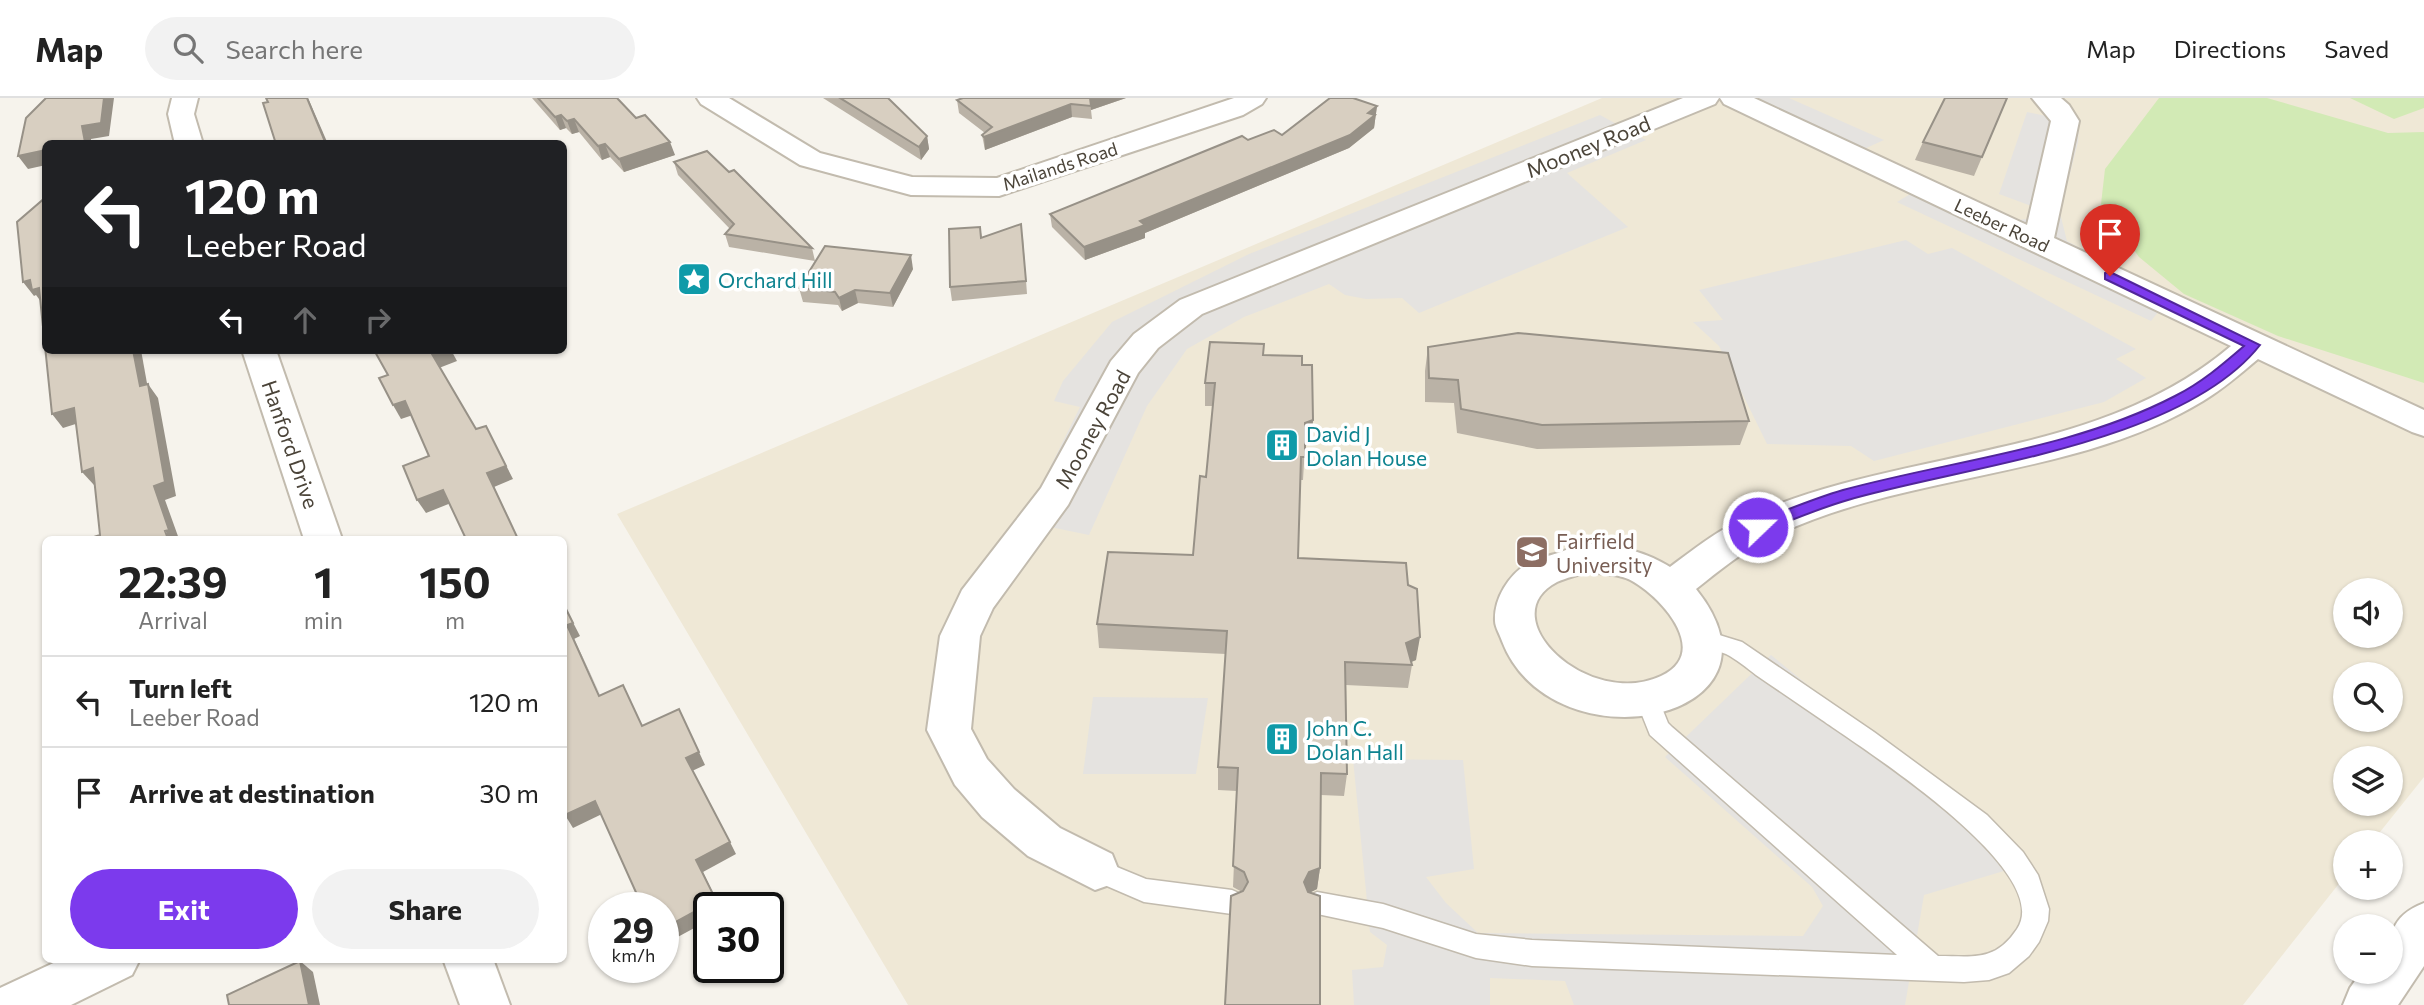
<!DOCTYPE html>
<meta charset="utf-8">
<style>
body{margin:0;font-family:Commissioner,sans-serif;background:#f2f2f2;color:#222;height:100vh;display:flex;flex-direction:column;font-size:26px;white-space:nowrap}
*{box-sizing:border-box;margin:0}
p{font-size:23px;color:#767676}
.icon{flex:none;width:38px;height:38px;fill:none;stroke:currentColor;stroke-width:2;stroke-linecap:round;stroke-linejoin:round}
.map{position:relative;flex:1;overflow:hidden}
.panel{position:absolute;left:42px;top:438px;width:525px;height:427px;display:flex;flex-direction:column;background:#fff;border-radius:10px;box-shadow:0 2px 5px #0004}
.panel>*{flex:none}
.guide{position:absolute;left:42px;top:42px;width:525px;height:214px;border-radius:10px;box-shadow:0 2px 5px #0004;background:#202124;color:#fff;overflow:hidden}
.fabs{position:absolute;left:2333px;top:480px;display:grid;gap:14px}
.fabs a{display:grid;place-items:center;width:70px;height:70px;border-radius:50%;background:#fff;box-shadow:0 2px 5px #0004;font-size:35px}
.speed{position:absolute;left:588px;top:794px;display:flex;gap:14px;font-size:35px;font-weight:700;text-align:center}
.speed>*{display:grid;place-content:center;width:91px;height:91px;border-radius:50%;background:#fff;box-shadow:0 2px 5px #0004;line-height:1}
.speed small{font-size:18px;font-weight:400}
.speed .limit{border:4px solid #111;border-radius:10px;background:#fff;color:#111}
.pin{position:absolute;display:grid;place-items:center;width:60px;height:60px;color:#fff;margin:-72px -30px;border-radius:50% 50% 50% 0;rotate:-45deg;box-shadow:0 0 7px #0007}
.pin .icon{rotate:45deg}
.me{position:absolute;width:77px;margin:-38px;rotate:68deg;stroke-linejoin:round;filter:drop-shadow(0 0 5px #0008)}
.turn{display:flex;align-items:center;gap:24px;height:147px;padding:0 28px;font-size:32px}
.turn .icon{width:91px;height:91px;stroke-width:2.5}
.turn b{display:block;font-size:49px;line-height:60px}
.lanes{display:flex;align-items:center;height:66px;padding:0 28px;background:#0003;justify-content:center;gap:35px;direction:ltr}
.lanes .off{opacity:.35}
.eta{display:flex;justify-content:space-evenly;align-items:center;height:119px;text-align:center}
.eta b{font-size:42px;font-weight:700;line-height:49px}
.primary-button{display:flex;gap:14px;margin-top:auto;padding:14px 28px}
.primary-button a{flex:1;height:80px;border-radius:42px;background:#7c3aed;color:#fff;font-size:28px;font-weight:700;line-height:80px;text-align:center}
.primary-button a+a{background:#f2f2f2;color:#222}
ul{padding:0;list-style:none}
li{display:flex;align-items:center;gap:21px;height:91px;padding:0 28px;border-top:2px solid #e0e0e0}
li div{flex:1}
li b{display:block;font-size:26px}
li em{font-style:normal}
header{display:flex;align-items:center;gap:42px;box-sizing:border-box;height:98px;padding:0 35px;background:#fff;border-bottom:2px solid #e0e0e0}
header strong{font-size:33px}
nav{display:flex;gap:38px;margin-inline-start:auto;font-size:24px}
.search{width:490px;height:63px;background:#f2f2f2;display:flex;align-items:center;gap:18px;box-sizing:border-box;padding:0 24px;border-radius:38px;color:#767676;font-size:26px}
.map>svg:first-child{display:block}
.education{fill:#efe8d6;fill-rule:evenodd}
.green{fill:#d2eab5}
.parking{fill:#e5e3e0}
.lines{fill:none;stroke-linecap:round;stroke-linejoin:round}
.service-casing{stroke:#c2bbae;stroke-width:3}
.minor-casing{stroke:#c2bbae;stroke-width:4}
.service{fill:#fff;fill-rule:evenodd}
.minor{fill:#fff;fill-rule:evenodd}
.wall{fill:#bab2a6}
.shaded-wall{fill:#979187}
.building{fill:#d8cfc1;stroke:#979187;stroke-width:2}
.route{fill:#7c3aed;stroke:#51269a;stroke-width:2}
.labels{text-anchor:middle;dominant-baseline:central;stroke-width:7;stroke-linejoin:round;paint-order:stroke}
.far-street-label{font-size:18px;fill:#4b4439;stroke:#fff}
.street-label{font-size:21px;fill:#4b4439;stroke:#fff}
.culture-label{font-size:21px;fill:#0d838f;stroke:#fff;text-anchor:start}
.education-label{font-size:21px;fill:#785e54;stroke:#fff;text-anchor:start}
</style>
<header>
<strong>Map</strong>
<div class="search"><svg class="icon" aria-label="search" viewBox="0 0 24 24"><circle cx="10" cy="10" r="6"/><path d="M15 15l6 6"/></svg>Search here</div>
<nav><a>Map</a><a>Directions</a><a>Saved</a></nav>
</header>
<div class="map">
<svg width="2424" height="907" viewBox="0 0 2424 907">
<rect width="100%" height="100%" fill="#f6f3ec"/>
<path class="education" d="M 1602,0 L 2424,0 L 2424,679 L 2372,744 L 2345,744 L 2345,778 L 2243,907 L 908,907 L 617,416 ZM 2345,492 L 2390,492 L 2390,537 L 2345,537 ZM 2345,576 L 2390,576 L 2390,621 L 2345,621 ZM 2345,660 L 2390,660 L 2390,705 L 2345,705 Z"/>
<g class="green">
<polygon points="2159,0 2267,0 2388,35 2424,34 2424,285 2278,238 2184,196 2139,159 2101,106 2105,71"/>
<polygon points="2350,0 2424,0 2424,10 2394,21"/>
</g>
<g class="parking">
<polygon points="1720,0 1789,0 1884,42 1844,60"/>
<polygon points="2027,14 2079,25 2078,44 2060,115 2067,143 2171,198 2151,223 1897,104 1930,84 2017,122 2028,121 2034,109 1999,96"/>
<polygon points="1600,17 1646,42 1567,75 1628,129 1419,215 1402,200 1366,201 1345,197 1329,186 1244,219 1187,251 1147,308 1089,437 1021,423 1034,402 1080,309 1054,303 1063,283 1112,224 1249,156"/>
<polygon points="1906,142 1928,156 1952,150 2136,251 2116,261 2146,280 2104,304 1874,363 1851,348 1767,346 1719,248 1693,224 1723,222 1699,192"/>
<polygon points="1771,557 2027,766 1924,797 1905,907 1574,907 1565,883 1490,880 1490,907 1354,907 1352,872 1383,869 1387,847 1370,834 1353,661 1463,662 1474,771 1426,779 1446,805 1478,835 1803,838 1823,808 1812,789 1665,659"/>
<polygon points="1093,599 1208,600 1196,676 1083,676"/>
</g>
<g class="lines">
<g class="service-casing">
<g id="service">
<path d="M 1703,532 L 1742,544 L 1874,634 L 1987,717 L 2023,754 L 2038,777 L 2049,811 L 2048,823 L 2039,844 L 2029,858 L 2009,875 L 1989,882 L 1964,884 L 1532,868 L 1476,860 L 1383,830 L 1308,814 L 1304,806 L 1308,798 L 1317,794 L 1383,806 L 1476,836 L 1532,842 L 1897,857 L 1650,637 L 1636,602 L 1640,595 L 1648,593 L 1656,595 L 1668,625 L 1672,629 L 1938,858 C 1974,858 1995,864 2017,831 C 2056,773 1862,650 1822,622 C 1800,607 1778,592 1756,577 C 1747,570 1736,561 1726,556 C 1716,552 1705,550 1695,547 L 1692,541 L 1695,535 Z"/>
<polygon points="1095,760 1146,781 1232,792 1241,796 1245,804 1241,812 1232,816 1144,804 1086,779 1082,771 1086,763"/>
</g>
</g>
<g class="minor-casing">
<g id="minor">
<polygon points="172,0 198,0 194,16 203,46 175,46 168,16"/>
<polygon points="697,0 729,0 820,55 912,79 997,80 1234,0 1266,0 1262,6 1243,17 999,98 911,97 800,67 701,6"/>
<polygon points="1683,0 1719,0 1715,6 1202,216 1158,250 1138,275 1068,407 993,510 980,538 971,631 987,661 1014,691 1060,730 1112,756 1118,771 1112,786 1095,792 1028,758 982,719 955,687 927,632 940,538 962,492 1041,390 1111,263 1134,236 1180,202"/>
<path d="M 1720,0 L 1754,0 L 2027,127 L 2051,23 L 2032,0 L 2061,0 L 2069,7 L 2079,23 L 2054,140 L 2424,312 L 2424,338 L 2412,334 L 2258,261 C 2240,276 2223,291 2203,303 C 2073,382 1906,373 1770,440 C 1743,453 1720,472 1696,491 C 1802,623 1552,673 1502,543 C 1500,537 1495,529 1495,523 C 1494,500 1509,477 1528,465 C 1536,460 1549,458 1558,455 C 1567,452 1579,446 1588,446 C 1615,445 1648,455 1670,469 C 1694,451 1718,432 1745,420 C 1902,348 2095,364 2231,248 L 1724,6 ZM 1588,474 C 1603,476 1621,476 1634,484 C 1663,501 1711,555 1661,578 C 1588,612 1490,519 1557,484 C 1566,480 1578,477 1588,474 Z"/>
<polygon points="242,252 276,252 342,441 304,441"/>
<path d="M 2424,805 L 2424,868 L 2398,907 L 2343,907 L 2350,890 L 2362,873 L 2390,873 C 2390,839 2388,819 2424,805 Z"/>
<polygon points="62,861 140,861 132,877 71,907 0,907 0,890"/>
<polygon points="443,861 493,861 510,907 460,907"/>
</g>
</g>
<use href="#service" class="service"/>
<use href="#minor" class="minor"/>
</g>
<g class="wall">
<polygon points="532,0 617,0 636,20 675,57 624,74 610,59 602,62 579,34 572,36 566,30 560,32"/>
<polygon points="823,0 888,0 927,38 929,51 921,62"/>
<polygon points="1126,0 1091,12 1092,21 1072,19 985,52 982,37 985,35 959,15 957,2"/>
<polygon points="1377,8 1374,30 1349,50 1145,135 1145,140 1085,162 1052,129 1050,116 1248,42 1282,37"/>
<polygon points="1923,44 1982,59 1974,78 1915,62"/>
<polygon points="674,64 729,74 812,150 815,163 729,149 725,136 730,131 678,77"/>
<polygon points="980,129 982,140 1023,140 1027,196 952,203 950,189"/>
<polygon points="913,171 893,209 858,205 842,213 838,207 803,204 799,190"/>
<polygon points="1264,246 1263,257 1302,267 1313,322 1311,345 1305,348 1303,382 1300,382 1298,460 1408,487 1416,562 1411,564 1412,567 1408,590 1346,587 1347,676 1344,698 1321,697 1320,770 1317,791 1309,795 1242,794 1233,789 1237,693 1218,692 1218,669 1226,556 1099,550 1097,526 1193,457 1206,379 1213,308 1205,308 1205,285"/>
<polygon points="1428,249 1749,323 1740,347 1537,351 1457,335 1454,305 1425,304 1425,273"/>
</g>
<g class="shaded-wall">
<polygon points="104,0 114,0 109,38 91,41 91,46 79,46 82,28"/>
<polygon points="307,0 308,0 328,46 326,46"/>
<polygon points="1090,0 1126,0 1091,12"/>
<polygon points="1071,6 1072,19 985,52 984,39"/>
<polygon points="1377,8 1374,30 1349,50 1145,135 1145,140 1085,162 1084,149 1368,15"/>
<polygon points="561,17 566,30 560,32 555,19"/>
<polygon points="574,21 579,34 572,36 567,23"/>
<polygon points="927,38 929,51 921,62 919,49"/>
<polygon points="670,44 675,57 624,74 619,61"/>
<polygon points="605,46 610,59 602,62 598,48"/>
<polygon points="46,52 46,67 28,71 18,58"/>
<polygon points="911,157 913,171 893,209 890,195"/>
<polygon points="30,182 39,190 42,205 36,197 34,198 23,184"/>
<polygon points="855,192 858,205 842,213 839,200"/>
<polygon points="133,252 141,252 150,302 140,288"/>
<polygon points="443,252 451,252 457,263 439,270 432,256"/>
<polygon points="148,286 158,300 176,398 165,402 179,441 168,441 154,388"/>
<polygon points="405,303 413,317 401,321 393,307"/>
<polygon points="74,310 85,323 63,330 52,316"/>
<polygon points="1313,322 1311,345 1304,348 1305,325"/>
<polygon points="486,328 513,381 494,389 519,441 487,375"/>
<polygon points="93,370 104,384 94,387 82,374"/>
<polygon points="443,392 451,405 426,415 417,402"/>
<polygon points="564,507 580,538 574,541 607,611 567,527"/>
<polygon points="1420,539 1416,562 1404,567 1406,545"/>
<polygon points="679,611 705,667 692,673 686,660"/>
<polygon points="595,703 602,716 573,730 565,717"/>
<polygon points="730,744 736,756 703,774 720,810 709,810 709,822 663,847 663,831 696,762"/>
<polygon points="1320,770 1317,791 1307,796 1304,784 1309,774"/>
<polygon points="300,863 313,874 320,907 309,907"/>
</g>
<g class="building">
<polygon points="46,0 104,0 101,25 82,28 85,44 79,46 46,46 46,52 18,58 26,20"/>
<polygon points="266,0 307,0 326,46 276,46 263,5 268,4"/>
<polygon points="538,0 617,0 636,20 645,17 670,44 619,61 605,46 598,48 574,21 567,23 561,17 555,19"/>
<polygon points="840,0 888,0 927,38 919,49"/>
<polygon points="963,0 1090,0 1091,8 1071,6 984,39 982,37 992,29 957,2"/>
<polygon points="1330,0 1353,0 1377,8 1368,15 1375,17 1350,37 1140,123 1145,127 1084,149 1050,116 1242,38 1248,42 1274,32 1282,37"/>
<polygon points="1945,0 2007,0 1982,59 1923,44"/>
<polygon points="707,53 729,74 734,72 812,150 725,136 734,126 674,64"/>
<polygon points="46,99 46,252 133,252 140,288 148,286 165,384 154,388 169,432 165,433 168,441 88,441 100,437 93,370 82,374 74,310 52,316 39,190 32,192 30,182 23,184 17,124"/>
<polygon points="1021,126 1026,183 950,189 949,131 980,129 981,140"/>
<polygon points="825,148 911,157 890,195 855,192 839,200 835,194 799,190"/>
<polygon points="1518,235 1728,255 1749,323 1542,327 1461,311 1458,282 1429,280 1428,249"/>
<polygon points="1210,244 1264,246 1263,257 1302,258 1302,267 1312,267 1313,322 1305,325 1305,359 1301,359 1298,460 1406,465 1408,487 1417,491 1420,539 1406,545 1412,567 1345,564 1347,676 1321,675 1320,770 1309,774 1304,784 1308,794 1320,798 1320,907 1225,907 1231,798 1243,793 1248,784 1244,774 1233,768 1238,670 1218,669 1227,533 1097,526 1108,454 1193,457 1200,378 1206,379 1215,285 1205,285"/>
<polygon points="374,252 443,252 432,256 476,331 486,328 506,368 487,375 518,441 466,441 443,392 417,402 403,368 429,358 405,303 393,307 379,280 388,277"/>
<polygon points="564,507 573,525 567,527 599,598 623,587 642,628 679,611 699,654 686,660 730,744 696,762 716,802 663,831 663,810 643,810 595,703 565,717 564,713"/>
<polygon points="300,863 309,907 229,907 227,897"/>
</g>
<path class="route" d="M 2110,174 L 2260,247 C 2182,346 1965,368 1848,402 C 1820,410 1792,422 1764,433 L 1753,433 L 1750,429 L 1753,425 C 1782,414 1812,401 1843,392 C 1953,362 2073,351 2175,298 C 2201,285 2222,267 2244,248 L 2105,181 L 2105,175 Z"/>
<defs>
<g id="sight-square" transform="scale(1.75)"><rect x="-9" y="-9" width="18" height="18" rx="4" fill="#0f9aa8" stroke="#fff"/><path d="M0-6L1.8-2.2L6-1.7L2.9 1.2L3.7 5.4L0 3.3L-3.7 5.4L-2.9 1.2L-6-1.7L-1.8-2.2Z" fill="#fff"/></g>
<g id="building-square" transform="scale(1.75)"><rect x="-9" y="-9" width="18" height="18" rx="4" fill="#0f9aa8" stroke="#fff"/><path d="M-4-6H4V6H1V3H-1V6H-4ZM-2.5-4.3h1.7v1.8h-1.7ZM.8-4.3h1.7v1.8H.8ZM-2.5-1h1.7V.8h-1.7ZM.8-1h1.7V.8H.8Z" fill="#fff"/></g>
<g id="university-square" transform="scale(1.75)"><rect x="-9" y="-9" width="18" height="18" rx="4" fill="#8d6e63" stroke="#fff"/><path d="M0-5L7-2L0 1L-7-2ZM-4 1L0 2.5L4 1V4Q0 6-4 4Z" fill="#fff"/></g>
</defs>
<g fill-rule="evenodd">
<use href="#sight-square" x="694" y="181"/>
<use href="#building-square" x="1282" y="347"/>
<use href="#university-square" x="1532" y="454"/>
<use href="#building-square" x="1282" y="641"/>
</g>
<g class="labels">
<g class="far-street-label">
<text transform="translate(1060 68) rotate(-18)">Mailands Road</text>
<text transform="translate(2002 127) rotate(25)">Leeber Road</text>
</g>
<g class="street-label">
<text transform="translate(1588 48) rotate(-22)">Mooney Road</text>
<text transform="translate(1092 331) rotate(-61)">Mooney Road</text>
<text transform="translate(291 346) rotate(71)">Hanford Drive</text>
</g>
<g class="culture-label">
<text x="718" y="181">Orchard Hill</text>
<text x="1306" y="335">David J<tspan x="1306" dy="24">Dolan House</tspan></text>
<text x="1306" y="629">John C.<tspan x="1306" dy="24">Dolan Hall</tspan></text>
</g>
<g class="education-label">
<text x="1556" y="442">Fairfield<tspan x="1556" dy="24">University</tspan></text>
</g>
</g>
</svg>
<div class="fabs">
<a><svg class="icon" aria-label="sound" viewBox="0 0 24 24"><path d="M4 9h4l5-4v14l-5-4H4zM17 9q2 3 0 6"/></svg></a>
<a><svg class="icon" aria-label="search" viewBox="0 0 24 24"><circle cx="10" cy="10" r="6"/><path d="M15 15l6 6"/></svg></a>
<a><svg class="icon" aria-label="layers" viewBox="0 0 24 24"><path d="M12 4l9 5-9 5-9-5zM3 14l9 5 9-5"/></svg></a>
<a>+</a>
<a>−</a>
</div>
<div class="speed"><div>29<small>km/h</small></div><div class="limit">30</div></div>
<div class="pin" style="left:2110px;top:178px;background:#d93025"><svg class="icon" aria-label="arrive" viewBox="0 0 24 24"><path d="M6 21V4h12l-3 4 3 4H6"/></svg></div>
<svg class="me" style="left:1758px;top:429px" viewBox="-20 -20 40 40"><circle r="17" fill="#7c3aed" stroke="#fff" stroke-width="3"/><path d="M0-11L8 9 0 5-8 9z" fill="#fff"/></svg>
<div class="guide">
<div class="turn"><svg class="icon" aria-label="left" viewBox="0 0 24 24"><path d="M17 20v-9H6M10 6l-5 5 5 5"/></svg><div><b>120 m</b>Leeber Road</div></div>
<div class="lanes"><svg class="icon" aria-label="left" viewBox="0 0 24 24"><path d="M17 20v-9H6M10 6l-5 5 5 5"/></svg><svg class="icon off" aria-label="ahead" viewBox="0 0 24 24"><path d="M12 20V5M6 11l6-6 6 6"/></svg><svg class="icon off" aria-label="right" viewBox="0 0 24 24"><path d="M7 20v-9h11M14 6l5 5-5 5"/></svg></div>
</div>
<section class="panel">
<div class="eta">
<div><b>22:39</b><p>Arrival</p></div>
<div><b>1</b><p>min</p></div>
<div><b>150</b><p>m</p></div>
</div>
<ul>
<li><svg class="icon" aria-label="left" viewBox="0 0 24 24"><path d="M17 20v-9H6M10 6l-5 5 5 5"/></svg><div><b>Turn left</b><p>Leeber Road</p></div><em>120 m</em></li>
<li><svg class="icon" aria-label="arrive" viewBox="0 0 24 24"><path d="M6 21V4h12l-3 4 3 4H6"/></svg><div><b>Arrive at destination</b></div><em>30 m</em></li>
</ul>
<div class="primary-button"><a>Exit</a><a>Share</a></div>
</section>
</div>
